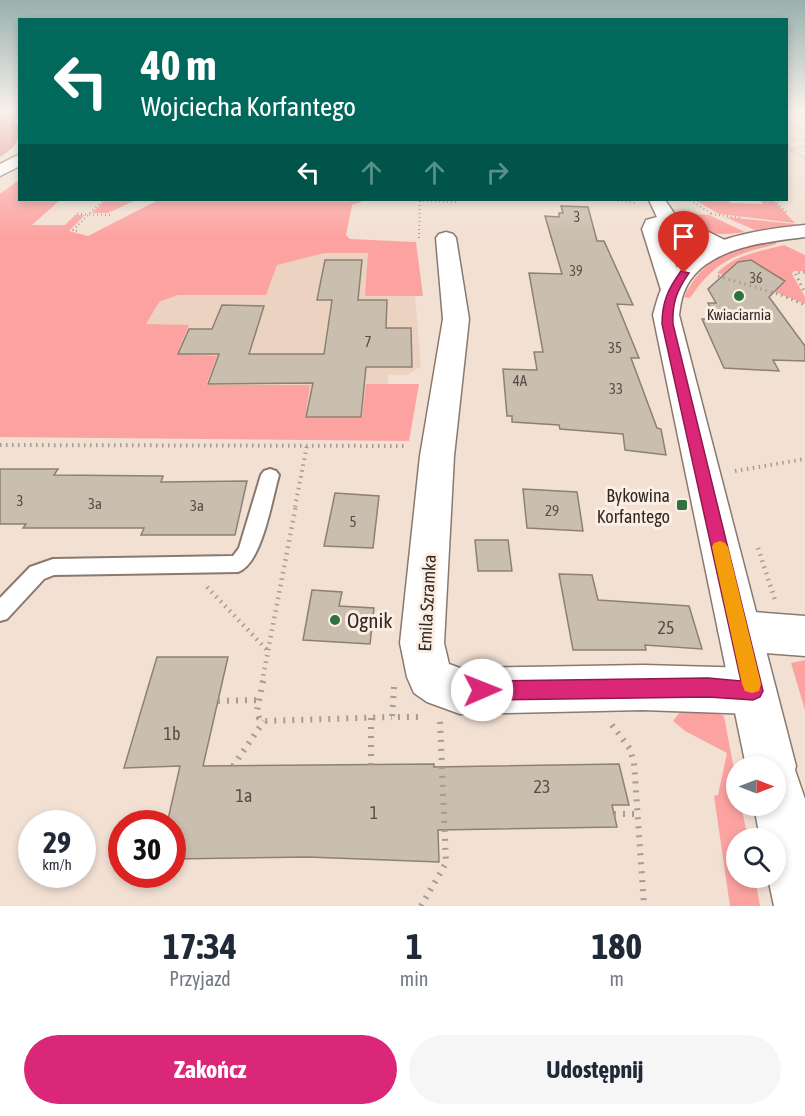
<!DOCTYPE html>
<html lang="pl">
<meta charset="utf-8">
<style>
body{margin:0;font-family:"Asap Condensed",sans-serif;background:#f6f6f7;color:#1f2937;height:100vh;display:flex;flex-direction:column;font-size:22px;white-space:nowrap}
*{box-sizing:border-box;margin:0}
p{font-size:20px;color:#747a83}
.icon{flex:none;width:33px;height:33px;fill:none;stroke:currentColor;stroke-width:2;stroke-linecap:round;stroke-linejoin:round}
.map{position:relative;height:906px;overflow:hidden}
.details{display:flex;flex-direction:column;background:#fff;flex:1}
.details>*{flex:none}
.hud{position:absolute;left:18px;top:18px;width:770px;height:183px;border-radius:0px;box-shadow:0 3px 9px #0003;background:#00695c;color:#fff;overflow:hidden}
.needle{width:39px;rotate:90deg}
.fabs{position:absolute;left:726px;top:756px;display:grid;gap:12px}
.fabs a{display:grid;place-items:center;width:60px;height:60px;border-radius:50%;background:#fff;box-shadow:0 3px 9px #0003;font-size:30px}
.speed{position:absolute;left:18px;top:810px;display:flex;gap:12px;font-size:30px;font-weight:700;text-align:center}
.speed>*{display:grid;place-content:center;width:78px;height:78px;border-radius:50%;background:#fff;box-shadow:0 3px 9px #0003;line-height:1}
.speed small{font-size:15px;font-weight:400}
.speed .limit{border:9px solid #d22;background:#fff;color:#111}
.pin{position:absolute;display:grid;place-items:center;width:51px;height:51px;color:#fff;margin:-62px -26px;border-radius:50% 50% 50% 0;rotate:-45deg;box-shadow:0 0 6px #0007}
.pin .icon{rotate:45deg}
.me{position:absolute;width:66px;margin:-33px;rotate:89deg;stroke-linejoin:round;filter:drop-shadow(0 0 4px #0008)}
.turn{display:flex;align-items:center;gap:21px;height:126px;padding:0 24px;font-size:27px}
.turn .icon{width:78px;height:78px;stroke-width:2.5}
.turn b{display:block;font-size:42px;line-height:51px}
.lanes{display:flex;align-items:center;height:57px;padding:0 24px;background:#0003;justify-content:center;gap:30px;direction:ltr}
.lanes .off{opacity:.35}
.eta{display:flex;justify-content:space-evenly;align-items:center;height:102px;text-align:center}
.eta b{font-size:36px;font-weight:700;line-height:42px}
.action{display:flex;gap:12px;margin-top:auto;padding:12px 24px}
.action a{flex:1;height:69px;border-radius:36px;background:#db2777;color:#fff;font-size:24px;font-weight:700;line-height:69px;text-align:center}
.action a+a{background:#f6f6f7;color:#1f2937}
.map>svg:first-child{display:block}
.built{fill:#ebd2c1}
.green{fill:#fca3a1}
.forest{fill:#df8785}
.building{fill:#cabeae;stroke:#8c8172;stroke-width:1.5}
.lines{fill:none;stroke-linecap:round;stroke-linejoin:round}
.lane-casing{stroke:#89796e;stroke-width:4}
.street-casing{stroke:#89796e;stroke-width:3}
.secondary-casing{stroke:#89796e;stroke-width:3}
.path-far5{stroke:#a89b91;stroke-width:1.5;stroke-dasharray:1 2;stroke-linecap:butt}
.path-far4{stroke:#a89b91;stroke-width:2;stroke-dasharray:1 3;stroke-linecap:butt}
.path-far3{stroke:#a89b91;stroke-width:3;stroke-dasharray:1.5 4;stroke-linecap:butt}
.path-far2{stroke:#a89b91;stroke-width:4;stroke-dasharray:1.5 4.5;stroke-linecap:butt}
.path-far1{stroke:#a89b91;stroke-width:4.5;stroke-dasharray:1.5 5;stroke-linecap:butt}
.path{stroke:#a89b91;stroke-width:6;stroke-dasharray:2 7;stroke-linecap:butt}
.lane{fill:#fff;fill-rule:evenodd}
.street{fill:#fff;fill-rule:evenodd}
.secondary{fill:#fff;fill-rule:evenodd}
.route{fill:#db2777;stroke:#8e194d;stroke-width:1.5}
.slow{fill:#f59e0b}
.poi-dot{fill:#2e723d;stroke:#fdeee4;stroke-width:2}
.labels{text-anchor:middle;dominant-baseline:central;stroke-width:6;stroke-linejoin:round;paint-order:stroke}
.far-number-label{font-size:14px;fill:#564e46}
.far-poi-label{font-size:15px;fill:#302924;stroke:#fdeee4}
.number-label{font-size:15px;fill:#564e46}
.poi-label{font-size:18px;fill:#302924;stroke:#fdeee4;text-anchor:end}
.street-label{font-size:18px;fill:#302924;stroke:#fdeee4}
.near-number-label{font-size:18px;fill:#564e46}
.near-poi-label{font-size:21px;fill:#302924;stroke:#fdeee4;text-anchor:start}
</style>
<div class="map">
<svg width="805" height="906" viewBox="0 0 805 906">
<rect width="100%" height="100%" fill="#f2e0d3"/>
<polygon class="built" points="411,248 421,366 407,375 388,375 386,416 351,428 0,428 0,327 324,251"/>
<g class="green">
<polygon points="19,180 20,200 60,200 32,225 65,225 75,215 85,215 69,231 88,236 158,200 456,200 363,201 352,205 346,235 350,239 416,242 423,296 365,296 368,253 324,253 277,265 266,295 178,295 159,302 146,324 189,325 177,354 217,356 206,385 310,385 305,418 362,418 366,384 419,384 409,441 0,437 0,194"/>
<polygon points="105,200 136,200 108,213 92,213"/>
<polygon points="695,200 728,200 731,203 763,204 760,200 773,200 795,223 719,214"/>
<path d="M 677,213 L 709,215 L 745,232 C 719,236 696,236 677,213 Z"/>
<polygon points="725,217 796,224 796,226 755,230"/>
<polygon points="669,227 700,243 703,248 689,258 667,257 657,228"/>
<path d="M 770,240 L 777,244 C 735,254 715,261 690,298 L 684,297 C 704,257 729,250 770,240 Z"/>
<path d="M 784,245 L 805,255 L 805,271 L 794,271 L 792,274 L 805,297 L 805,304 L 775,292 L 784,282 L 751,260 L 737,262 L 723,275 L 717,273 C 734,255 761,251 784,245 Z"/>
<polygon points="805,660 805,710 791,663"/>
<polygon points="691,707 711,709 724,716 736,780 736,806 741,806 748,838 736,838 736,878 755,878 760,906 730,906 714,796 718,795 727,753 685,731 673,721 680,712"/>
</g>
<path class="forest" d="M 0,110 L 9,110 L 19,115 L 14,121 L 19,126 C 20,142 13,149 0,157 Z"/>
<g class="building">
<polygon points="561,206 588,207 597,241 604,241 633,305 617,304 639,358 631,358 657,428 661,429 666,455 625,450 623,434 560,429 559,425 512,422 512,416 507,416 503,369 537,370 534,352 543,352 529,273 562,274 545,216 559,217 559,213 563,213"/>
<polygon points="325,260 362,260 358,300 387,300 386,328 411,328 412,367 366,367 361,417 306,417 313,383 208,384 219,354 178,354 189,329 212,329 222,305 264,306 249,354 324,354 332,300 317,300"/>
<polygon points="751,260 785,281 769,297 805,346 805,361 773,360 779,371 724,368 702,319 716,319 708,303 716,303 708,289 738,262"/>
<polygon points="0,469 58,469 54,475 163,476 161,482 247,481 235,535 141,535 144,528 23,528 26,524 0,524"/>
<polygon points="523,489 577,492 583,531 527,528"/>
<polygon points="335,493 379,496 373,548 324,546"/>
<polygon points="475,540 508,540 512,571 478,571"/>
<polygon points="559,574 592,575 598,600 689,606 702,649 645,645 646,650 573,650"/>
<polygon points="312,590 342,592 339,606 374,608 370,644 303,640"/>
<polygon points="157,657 228,657 203,766 434,764 434,767 619,764 629,805 612,805 617,827 438,830 439,862 308,857 172,859 172,824 167,824 180,766 124,768"/>
</g>
<g class="lines">
<g class="lane-casing">
<path id="lane" d="M 270,469 L 276,471 L 279,475 C 272,499 262,564 238,572 L 54,575 L 44,579 L 7,619 L 0,621 L 0,598 L 30,567 L 53,559 L 233,556 L 239,548 L 261,475 L 264,471 Z"/>
</g>
<g class="street-casing">
<g id="street">
<polygon points="649,200 665,200 676,216 729,242 732,247 729,252 721,253 713,252 667,227 662,228 685,290 681,295 673,297 665,295 661,290 642,229 646,220 657,217"/>
<polygon points="446,232 453,234 456,238 469,319 454,456 444,643 449,664 460,668 643,665 753,668 769,675 776,691 769,707 753,714 643,710 460,714 427,702 414,693 407,677 400,643 420,456 443,319 436,238 439,234"/>
<polygon points="740,611 805,616 805,656 740,651 725,645 718,631 725,617"/>
</g>
</g>
<g class="secondary-casing">
<g id="secondary">
<polygon points="20,154 20,166 0,176 0,164"/>
<path d="M 805,225 L 805,237 C 765,242 701,248 684,292 C 681,299 680,308 679,315 L 796,766 L 795,770 L 805,799 L 805,906 L 774,906 L 768,878 L 776,878 L 776,838 L 760,838 L 754,806 L 776,806 L 776,766 L 746,766 L 653,315 C 655,308 657,299 660,292 C 683,239 754,230 805,225 Z"/>
</g>
</g>
<g class="path-far5">
<polyline points="786,126 805,126"/>
<polyline points="786,138 805,141"/>
<polyline points="786,145 805,159"/>
<polyline points="786,155 790,154 791,149 805,146"/>
</g>
<g class="path-far4">
<polyline points="614,200 635,203"/>
<polyline points="690,200 712,214"/>
<polyline points="774,200 786,212"/>
<polyline points="77,214 110,215"/>
<polyline points="711,214 742,218"/>
<polyline points="77,231 73,230 103,200"/>
<polyline points="419,238 420,201 457,202 458,200"/>
</g>
<g class="path-far3">
<polyline points="805,272 795,273 805,293"/>
<polyline points="718,276 781,295 805,305"/>
</g>
<g class="path-far2">
<polyline points="0,445 408,446"/>
<polyline points="735,471 805,459"/>
<polyline points="295,507 307,445"/>
</g>
<g class="path-far1">
<polyline points="758,548 775,600"/>
<polyline points="207,587 268,651"/>
<polyline points="262,682 296,505"/>
</g>
<g class="path">
<polyline points="263,681 257,711 259,718 264,721 392,717"/>
<polyline points="394,687 392,717 421,717"/>
<polyline points="218,701 260,700"/>
<polyline points="371,718 371,765"/>
<polyline points="612,725 630,749 634,763 644,906"/>
<polyline points="233,766 264,721"/>
<polyline points="614,814 637,814"/>
<polyline points="421,906 446,863 440,721"/>
</g>
<use href="#lane" class="lane"/>
<use href="#street" class="street"/>
<use href="#secondary" class="secondary"/>
</g>
<linearGradient id="sky" x2="0" y2="1"><stop stop-color="#98b0ad"/><stop offset="0.47" stop-color="#f9f1eb"/><stop offset="1" stop-color="#f9f1eb" stop-opacity="0"/></linearGradient>
<rect width="805" height="236" fill="url(#sky)"/>
<path class="route" d="M 681,271 L 689,273 C 677,290 672,303 673,324 L 763,691 L 760,697 L 753,700 L 708,697 L 482,700 L 475,697 L 472,690 L 475,684 L 482,681 L 708,678 L 741,681 L 662,324 C 662,302 668,289 681,271 Z"/>
<polygon class="slow" points="720,541 725,543 728,547 761,684 759,691 752,693 745,691 742,684 712,547 714,543"/>
<g class="poi-dot">
<circle cx="739" cy="296" r="6"/>
<rect x="676" y="499" width="12" height="12" rx="3"/>
<circle cx="335" cy="620" r="6"/>
</g>
<g class="labels">
<g class="far-number-label">
<text x="577" y="217">3</text>
<text x="576" y="271">39</text>
<text x="756" y="278">36</text>
</g>
<g class="far-poi-label">
<text x="739" y="314">Kwiaciarnia</text>
</g>
<g class="number-label">
<text x="368" y="341">7</text>
<text x="615" y="347">35</text>
<text x="520" y="380">4A</text>
<text x="616" y="388">33</text>
<text x="20" y="500">3</text>
<text x="95" y="503">3a</text>
<text x="197" y="505">3a</text>
<text x="552" y="510">29</text>
<text x="353" y="521">5</text>
</g>
<g class="poi-label">
<text x="670" y="495">Bykowina<tspan x="670" dy="21">Korfantego</tspan></text>
</g>
<g class="street-label">
<text transform="translate(427 603) rotate(-87)">Emila Szramka</text>
</g>
<g class="near-number-label">
<text x="666" y="627">25</text>
<text x="172" y="733">1b</text>
<text x="542" y="786">23</text>
<text x="244" y="795">1a</text>
<text x="374" y="812">1</text>
</g>
<g class="near-poi-label">
<text x="347" y="620">Ognik</text>
</g>
</g>
</svg>
<div class="fabs">
<a><svg class="needle" viewBox="-14 -14 28 28"><path d="M0-13l5 13h-10z" fill="#e53935"/><path d="M0 13l5-13h-10z" fill="#747a83"/></svg></a>
<a><svg class="icon" aria-label="search" viewBox="0 0 24 24"><circle cx="10" cy="10" r="6"/><path d="M15 15l6 6"/></svg></a>
</div>
<div class="speed"><div>29<small>km/h</small></div><div class="limit">30</div></div>
<div class="pin" style="left:684px;top:273px;background:#d93025"><svg class="icon" aria-label="arrive" viewBox="0 0 24 24"><path d="M6 21V4h12l-3 4 3 4H6"/></svg></div>
<svg class="me" style="left:482px;top:690px" viewBox="-20 -20 40 40"><circle r="19" fill="#fff"/><path d="M0-13L10 11 0 6-10 11z" fill="#db2777"/></svg>
<div class="hud">
<div class="turn"><svg class="icon" aria-label="left" viewBox="0 0 24 24"><path d="M17 20v-9H6M10 6l-5 5 5 5"/></svg><div><b>40 m</b>Wojciecha Korfantego</div></div>
<div class="lanes"><svg class="icon" aria-label="left" viewBox="0 0 24 24"><path d="M17 20v-9H6M10 6l-5 5 5 5"/></svg><svg class="icon off" aria-label="ahead" viewBox="0 0 24 24"><path d="M12 20V5M6 11l6-6 6 6"/></svg><svg class="icon off" aria-label="ahead" viewBox="0 0 24 24"><path d="M12 20V5M6 11l6-6 6 6"/></svg><svg class="icon off" aria-label="right" viewBox="0 0 24 24"><path d="M7 20v-9h11M14 6l5 5-5 5"/></svg></div>
</div>
</div>
<section class="details">
<div class="eta">
<div><b>17:34</b><p>Przyjazd</p></div>
<div><b>1</b><p>min</p></div>
<div><b>180</b><p>m</p></div>
</div>
<div class="action"><a>Zakończ</a><a>Udostępnij</a></div>
</section>
